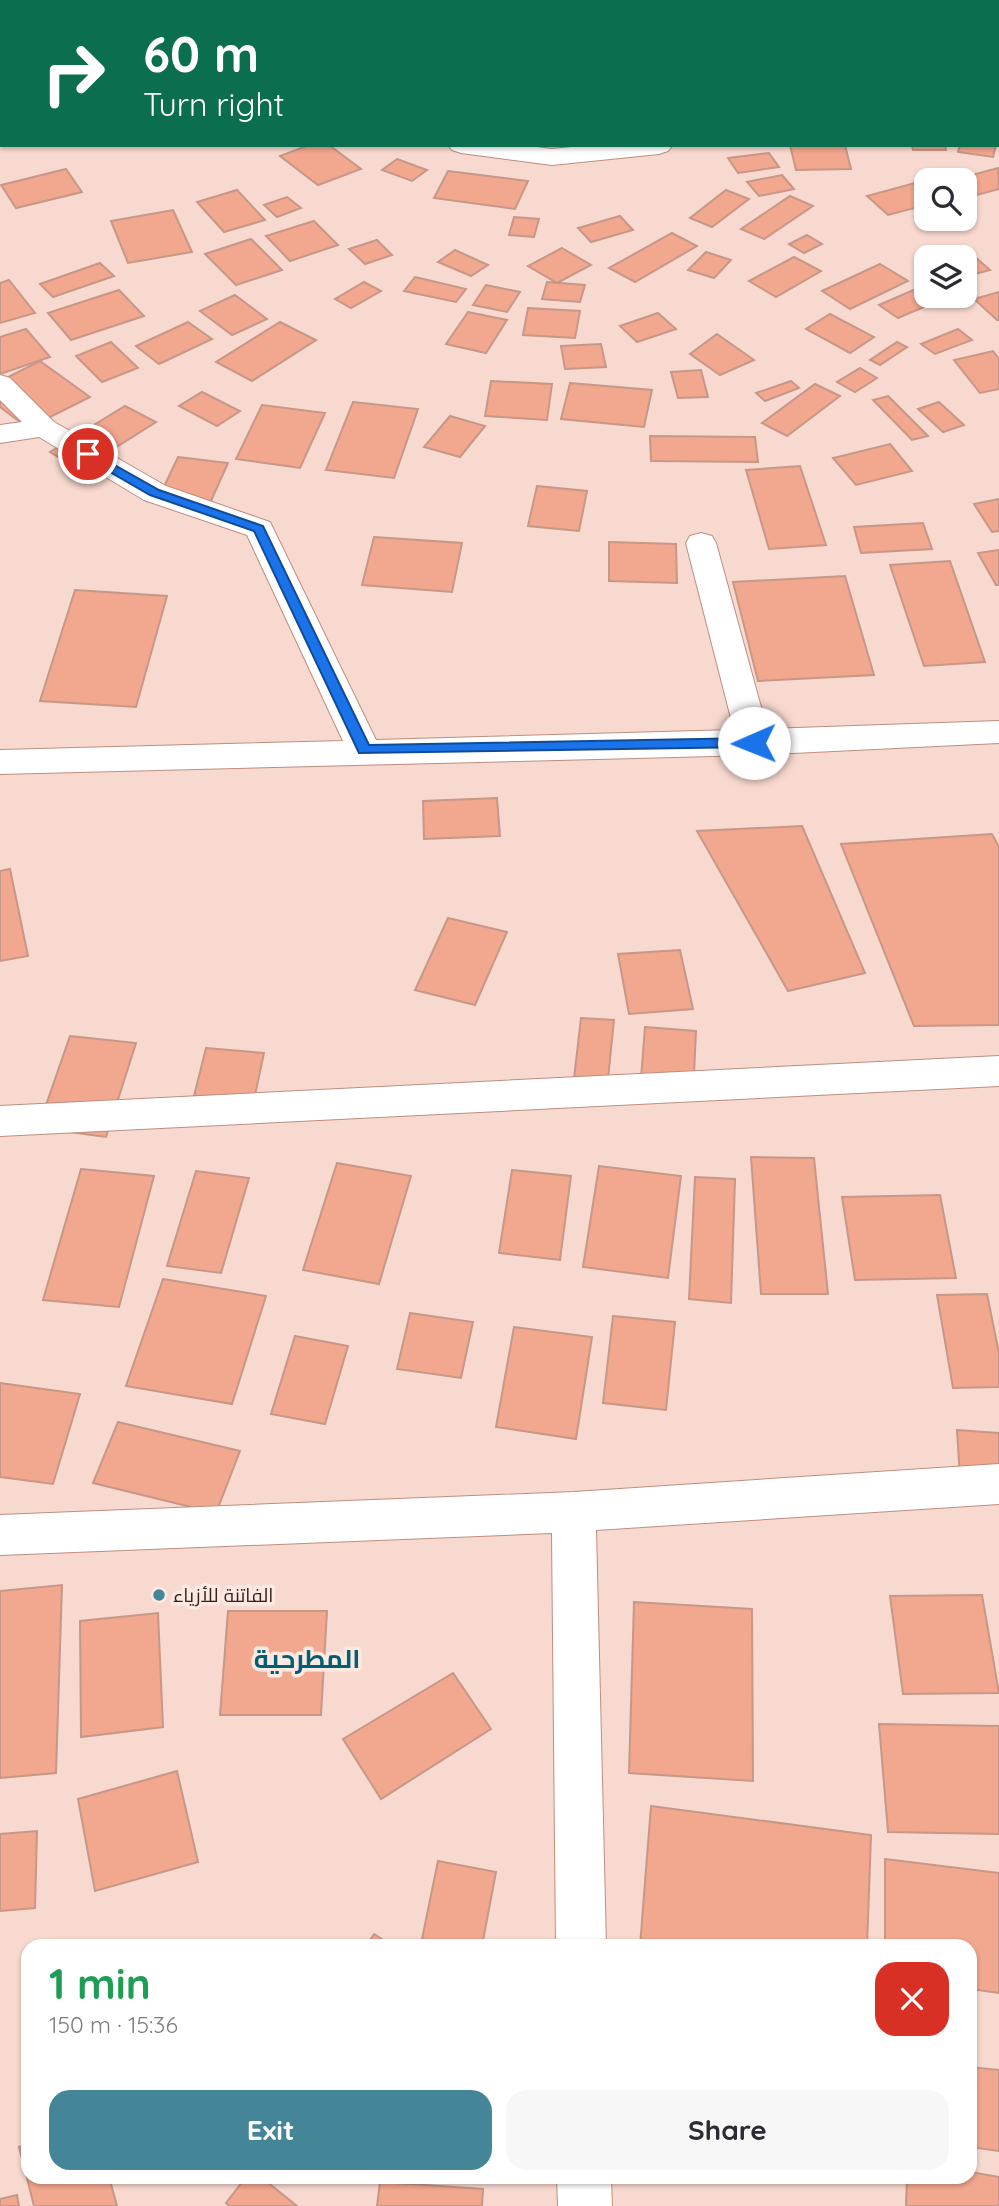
<!DOCTYPE html>
<meta charset="utf-8">
<style>
body{margin:0;font-family:Quicksand,Cairo,sans-serif;background:#f7f7f7;color:#2b2b33;height:100vh;display:flex;flex-direction:column;font-size:26px;white-space:nowrap}
*{box-sizing:border-box;margin:0}
p{font-size:23px;color:#7c7c81}
.icon{flex:none;width:38px;height:38px;fill:none;stroke:currentColor;stroke-width:2;stroke-linecap:round;stroke-linejoin:round}
.map{position:relative;flex:1;overflow:hidden}
.side{position:absolute;left:21px;top:1939px;width:956px;height:245px;display:flex;flex-direction:column;background:#fff;border-radius:21px;box-shadow:0 2px 5px #0004}
.side>*{flex:none}
.banner{position:absolute;left:0px;top:0px;width:999px;height:147px;box-shadow:0 2px 5px #0004;background:#0b6e4f;color:#fff;overflow:hidden}
.tools{position:absolute;left:914px;top:168px;display:grid;gap:14px}
.tools a{display:grid;place-items:center;width:63px;height:63px;border-radius:14px;background:#fff;box-shadow:0 2px 5px #0004;font-size:35px}
.pin{position:absolute;display:grid;place-items:center;width:60px;height:60px;color:#fff;margin:-30px;border:4px solid #fff;border-radius:50%;box-shadow:0 2px 7px #0007}
.me{position:absolute;width:77px;margin:-38px;rotate:269deg;stroke-linejoin:round;filter:drop-shadow(0 0 5px #0008)}
.turn{display:flex;align-items:center;gap:24px;height:147px;padding:0 28px;font-size:32px}
.turn .icon{width:91px;height:91px;stroke-width:2.5}
.turn b{display:block;font-size:49px;line-height:60px}
.round{display:grid;place-items:center;flex:none;width:74px;height:74px;border-radius:21px;background:#f7f7f7}
.head{display:flex;align-items:center;justify-content:space-between;height:119px;padding:0 28px}
h1{font-size:42px;font-weight:700;line-height:52px;color:#1e9e55}
.cta{display:flex;gap:14px;margin-top:auto;padding:14px 28px}
.cta a{flex:1;height:80px;border-radius:21px;background:#448698;color:#fff;font-size:28px;font-weight:700;line-height:80px;text-align:center}
.cta a+a{background:#f7f7f7;color:#2b2b33}
.map>svg:first-child{display:block}
.building{fill:#f2a78f;stroke:#c79788;stroke-width:2}
.lines{fill:none;stroke-linecap:round;stroke-linejoin:round}
.street-casing{stroke:#be8e7f;stroke-width:2}
.street{fill:#fff;fill-rule:evenodd}
.route{fill:#1a73e8;stroke:#114b97;stroke-width:2}
.poi-dot{fill:#448698;stroke:#fee9e2;stroke-width:2.5}
.labels{text-anchor:middle;dominant-baseline:central;stroke-width:7;stroke-linejoin:round;paint-order:stroke}
.poi-label{font-size:19px;fill:#34211b;stroke:#fee9e2;text-anchor:start}
.district-label{font-size:26px;font-weight:bold;fill:#015f72;stroke:#fee9e2}
</style>
<div class="map">
<svg width="999" height="2206" viewBox="0 0 999 2206">
<rect width="100%" height="100%" fill="#f8d9cf"/>
<g class="building">
<polygon points="309,145 329,145 361,169 318,185 280,156"/>
<polygon points="790,145 845,145 851,169 796,170"/>
<polygon points="912,145 945,145 946,150 913,150"/>
<polygon points="960,145 996,145 993,157 958,152"/>
<polygon points="769,153 779,167 738,173 728,158"/>
<polygon points="397,159 427,170 412,181 382,170"/>
<polygon points="998,168 999,189 973,196 964,189 964,180 953,180"/>
<polygon points="66,169 82,192 16,208 1,185"/>
<polygon points="448,171 528,181 515,209 434,198"/>
<polygon points="782,175 794,189 759,196 747,182"/>
<polygon points="926,180 926,205 888,215 867,196"/>
<polygon points="237,190 265,220 224,232 197,202"/>
<polygon points="726,190 749,199 712,227 690,218"/>
<polygon points="790,196 813,206 764,239 741,229"/>
<polygon points="287,197 301,208 277,217 264,205"/>
<polygon points="173,210 192,252 128,263 111,221"/>
<polygon points="620,216 633,230 591,242 578,228"/>
<polygon points="514,217 539,219 534,237 509,235"/>
<polygon points="314,221 338,245 290,261 266,236"/>
<polygon points="672,233 697,246 635,282 609,268"/>
<polygon points="807,235 822,244 804,253 789,244"/>
<polygon points="251,239 282,270 236,285 205,254"/>
<polygon points="377,240 392,255 365,264 349,249"/>
<polygon points="562,248 591,265 557,283 528,266"/>
<polygon points="455,250 488,265 471,276 438,262"/>
<polygon points="706,252 731,260 714,278 688,270"/>
<polygon points="974,256 990,270 964,277 964,259"/>
<polygon points="794,257 821,271 776,297 749,281"/>
<polygon points="100,263 114,276 53,297 40,284"/>
<polygon points="880,264 908,281 850,309 822,291"/>
<polygon points="415,277 466,289 456,302 404,291"/>
<polygon points="9,280 35,313 0,323 0,283"/>
<polygon points="364,282 381,291 351,308 335,299"/>
<polygon points="547,282 585,285 580,302 542,299"/>
<polygon points="486,285 520,292 507,312 473,305"/>
<polygon points="918,288 926,296 938,301 898,318 879,305"/>
<polygon points="119,290 144,316 71,340 48,313"/>
<polygon points="999,292 999,320 997,320 974,299"/>
<polygon points="235,295 267,319 232,335 200,311"/>
<polygon points="528,308 580,311 575,338 523,335"/>
<polygon points="468,312 507,320 486,353 446,344"/>
<polygon points="658,313 676,329 637,342 620,326"/>
<polygon points="830,314 874,337 850,353 806,329"/>
<polygon points="188,322 212,339 159,364 136,346"/>
<polygon points="280,322 316,340 252,381 216,362"/>
<polygon points="26,329 50,357 0,374 0,337"/>
<polygon points="958,329 972,340 935,354 921,344"/>
<polygon points="717,334 754,360 720,375 690,354"/>
<polygon points="111,342 138,368 102,382 76,356"/>
<polygon points="897,342 907,347 880,365 870,360"/>
<polygon points="601,344 606,367 565,369 561,346"/>
<polygon points="993,351 999,359 999,389 980,393 954,360"/>
<polygon points="40,361 90,397 28,428 0,407 0,381"/>
<polygon points="860,368 877,378 855,392 837,382"/>
<polygon points="701,370 708,397 678,398 671,372"/>
<polygon points="491,381 552,384 547,420 485,416"/>
<polygon points="791,381 799,388 765,401 756,393"/>
<polygon points="570,383 652,390 644,427 561,419"/>
<polygon points="815,384 840,396 787,436 762,423"/>
<polygon points="202,392 240,411 217,426 179,406"/>
<polygon points="888,396 928,436 912,440 873,400"/>
<polygon points="353,402 418,409 394,478 326,470"/>
<polygon points="939,402 964,425 943,432 918,409"/>
<polygon points="262,405 325,413 300,468 236,459"/>
<polygon points="125,406 156,422 80,470 50,452"/>
<polygon points="450,416 485,426 460,457 424,447"/>
<polygon points="650,436 755,437 758,462 651,461"/>
<polygon points="890,444 912,471 856,485 833,458"/>
<polygon points="178,457 228,463 211,501 160,495"/>
<polygon points="800,466 826,545 769,549 746,470"/>
<polygon points="537,486 587,491 579,531 528,526"/>
<polygon points="999,499 999,531 992,532 974,504"/>
<polygon points="923,523 932,549 861,553 854,527"/>
<polygon points="374,537 462,543 452,592 362,585"/>
<polygon points="609,542 676,544 677,583 609,581"/>
<polygon points="999,550 999,585 996,585 978,553"/>
<polygon points="950,561 985,662 924,666 890,565"/>
<polygon points="845,576 874,675 758,681 733,582"/>
<polygon points="75,590 167,596 136,707 40,701"/>
<polygon points="497,798 500,836 424,839 423,801"/>
<polygon points="802,826 865,973 788,991 697,831"/>
<polygon points="992,834 999,847 999,1025 914,1026 841,844"/>
<polygon points="10,869 28,956 0,961 0,871"/>
<polygon points="448,918 507,932 475,1005 415,990"/>
<polygon points="680,950 693,1009 629,1014 618,954"/>
<polygon points="581,1018 614,1020 607,1089 573,1087"/>
<polygon points="645,1027 696,1031 693,1095 640,1091"/>
<polygon points="70,1036 136,1043 106,1137 38,1128"/>
<polygon points="206,1048 264,1053 254,1100 194,1096"/>
<polygon points="751,1157 814,1158 828,1294 761,1294"/>
<polygon points="337,1163 411,1176 379,1284 303,1270"/>
<polygon points="599,1166 681,1176 668,1278 583,1267"/>
<polygon points="81,1169 154,1176 119,1307 43,1300"/>
<polygon points="512,1170 571,1176 560,1260 499,1253"/>
<polygon points="196,1171 249,1178 221,1273 167,1266"/>
<polygon points="695,1177 735,1179 731,1303 689,1299"/>
<polygon points="940,1195 956,1278 855,1280 842,1197"/>
<polygon points="163,1279 266,1296 232,1404 126,1386"/>
<polygon points="987,1294 999,1353 999,1387 953,1388 937,1295"/>
<polygon points="410,1313 473,1322 461,1378 397,1369"/>
<polygon points="613,1316 675,1322 666,1410 603,1403"/>
<polygon points="514,1327 592,1337 576,1439 496,1427"/>
<polygon points="295,1336 348,1346 325,1424 271,1414"/>
<polygon points="0,1383 80,1394 53,1484 0,1477"/>
<polygon points="118,1422 240,1451 216,1513 93,1483"/>
<polygon points="957,1430 999,1433 999,1496 961,1494"/>
<polygon points="62,1585 56,1773 0,1778 0,1591"/>
<polygon points="982,1595 999,1693 903,1694 890,1596"/>
<polygon points="634,1602 752,1609 753,1781 629,1773"/>
<polygon points="228,1611 327,1611 321,1715 220,1715"/>
<polygon points="158,1613 163,1727 81,1737 80,1621"/>
<polygon points="453,1673 491,1729 381,1799 343,1739"/>
<polygon points="879,1724 999,1726 999,1834 888,1832"/>
<polygon points="177,1771 198,1862 95,1891 78,1799"/>
<polygon points="651,1806 871,1835 867,1946 640,1946"/>
<polygon points="37,1831 35,1908 0,1911 0,1834"/>
<polygon points="885,1859 999,1873 999,1993 970,1989 970,1946 885,1946"/>
<polygon points="438,1861 496,1872 482,1946 464,1946 422,1939"/>
<polygon points="374,1934 393,1946 366,1946"/>
<polygon points="970,2067 999,2070 999,2151 970,2147"/>
<polygon points="28,2144 28,2177 109,2177 117,2206 34,2206 19,2147"/>
<polygon points="970,2172 999,2177 999,2206 906,2206 907,2177 970,2177"/>
<polygon points="246,2177 261,2177 297,2206 230,2206 226,2203"/>
<polygon points="380,2182 483,2189 482,2206 377,2206"/>
<polygon points="17,2195 19,2206 0,2206 0,2199"/>
</g>
<g class="lines">
<g class="street-casing">
<g id="street">
<polygon points="76,0 100,0 74,2"/>
<polygon points="0,28 2,28 0,43"/>
<polygon points="448,145 521,145 552,149 592,145 672,146 668,151 659,154 552,165 461,153 452,150"/>
<polygon points="0,375 10,378 54,422 166,486 270,522 376,740 734,730 686,543 690,536 701,533 712,536 716,543 767,729 999,721 999,743 754,755 0,774 0,750 343,741 247,535 144,500 39,437 0,443 0,425 22,422 0,400"/>
<polygon points="999,1056 999,1086 0,1136 0,1106"/>
<polygon points="999,1464 999,1504 596,1530 606,1946 556,1946 552,1533 0,1555 0,1515 574,1492"/>
<polygon points="557,2177 611,2177 612,2206 558,2206"/>
</g>
</g>
<use href="#street" class="street"/>
</g>
<polygon class="route" points="88,450 159,490 263,526 369,745 754,738 761,743 754,747 359,753 254,531 150,495 84,457 84,451"/>
<circle class="poi-dot" cx="159" cy="1595" r="7"/>
<g class="labels">
<g class="poi-label">
<text x="173" y="1595">الفاتنة للأزياء</text>
</g>
<g class="district-label">
<text x="307" y="1658">المطرحية</text>
</g>
</g>
</svg>
<div class="tools">
<a><svg class="icon" aria-label="search" viewBox="0 0 24 24"><circle cx="10" cy="10" r="6"/><path d="M15 15l6 6"/></svg></a>
<a><svg class="icon" aria-label="layers" viewBox="0 0 24 24"><path d="M12 4l9 5-9 5-9-5zM3 14l9 5 9-5"/></svg></a>
</div>
<div class="pin" style="left:88px;top:454px;background:#d93025"><svg class="icon" aria-label="arrive" viewBox="0 0 24 24"><path d="M6 21V4h12l-3 4 3 4H6"/></svg></div>
<svg class="me" style="left:754px;top:743px" viewBox="-20 -20 40 40"><circle r="19" fill="#fff"/><path d="M0-13L10 11 0 6-10 11z" fill="#1a73e8"/></svg>
<div class="banner">
<div class="turn"><svg class="icon" aria-label="right" viewBox="0 0 24 24"><path d="M7 20v-9h11M14 6l5 5-5 5"/></svg><div><b>60 m</b>Turn right</div></div>
</div>
<section class="side">
<div class="head"><div><h1>1 min</h1><p>150 m · 15:36</p></div><a class="round" style="background:#d93025;color:#fff"><svg class="icon" aria-label="close" viewBox="0 0 24 24"><path d="M6 6l12 12M18 6L6 18"/></svg></a></div>
<div class="cta"><a>Exit</a><a>Share</a></div>
</section>
</div>
